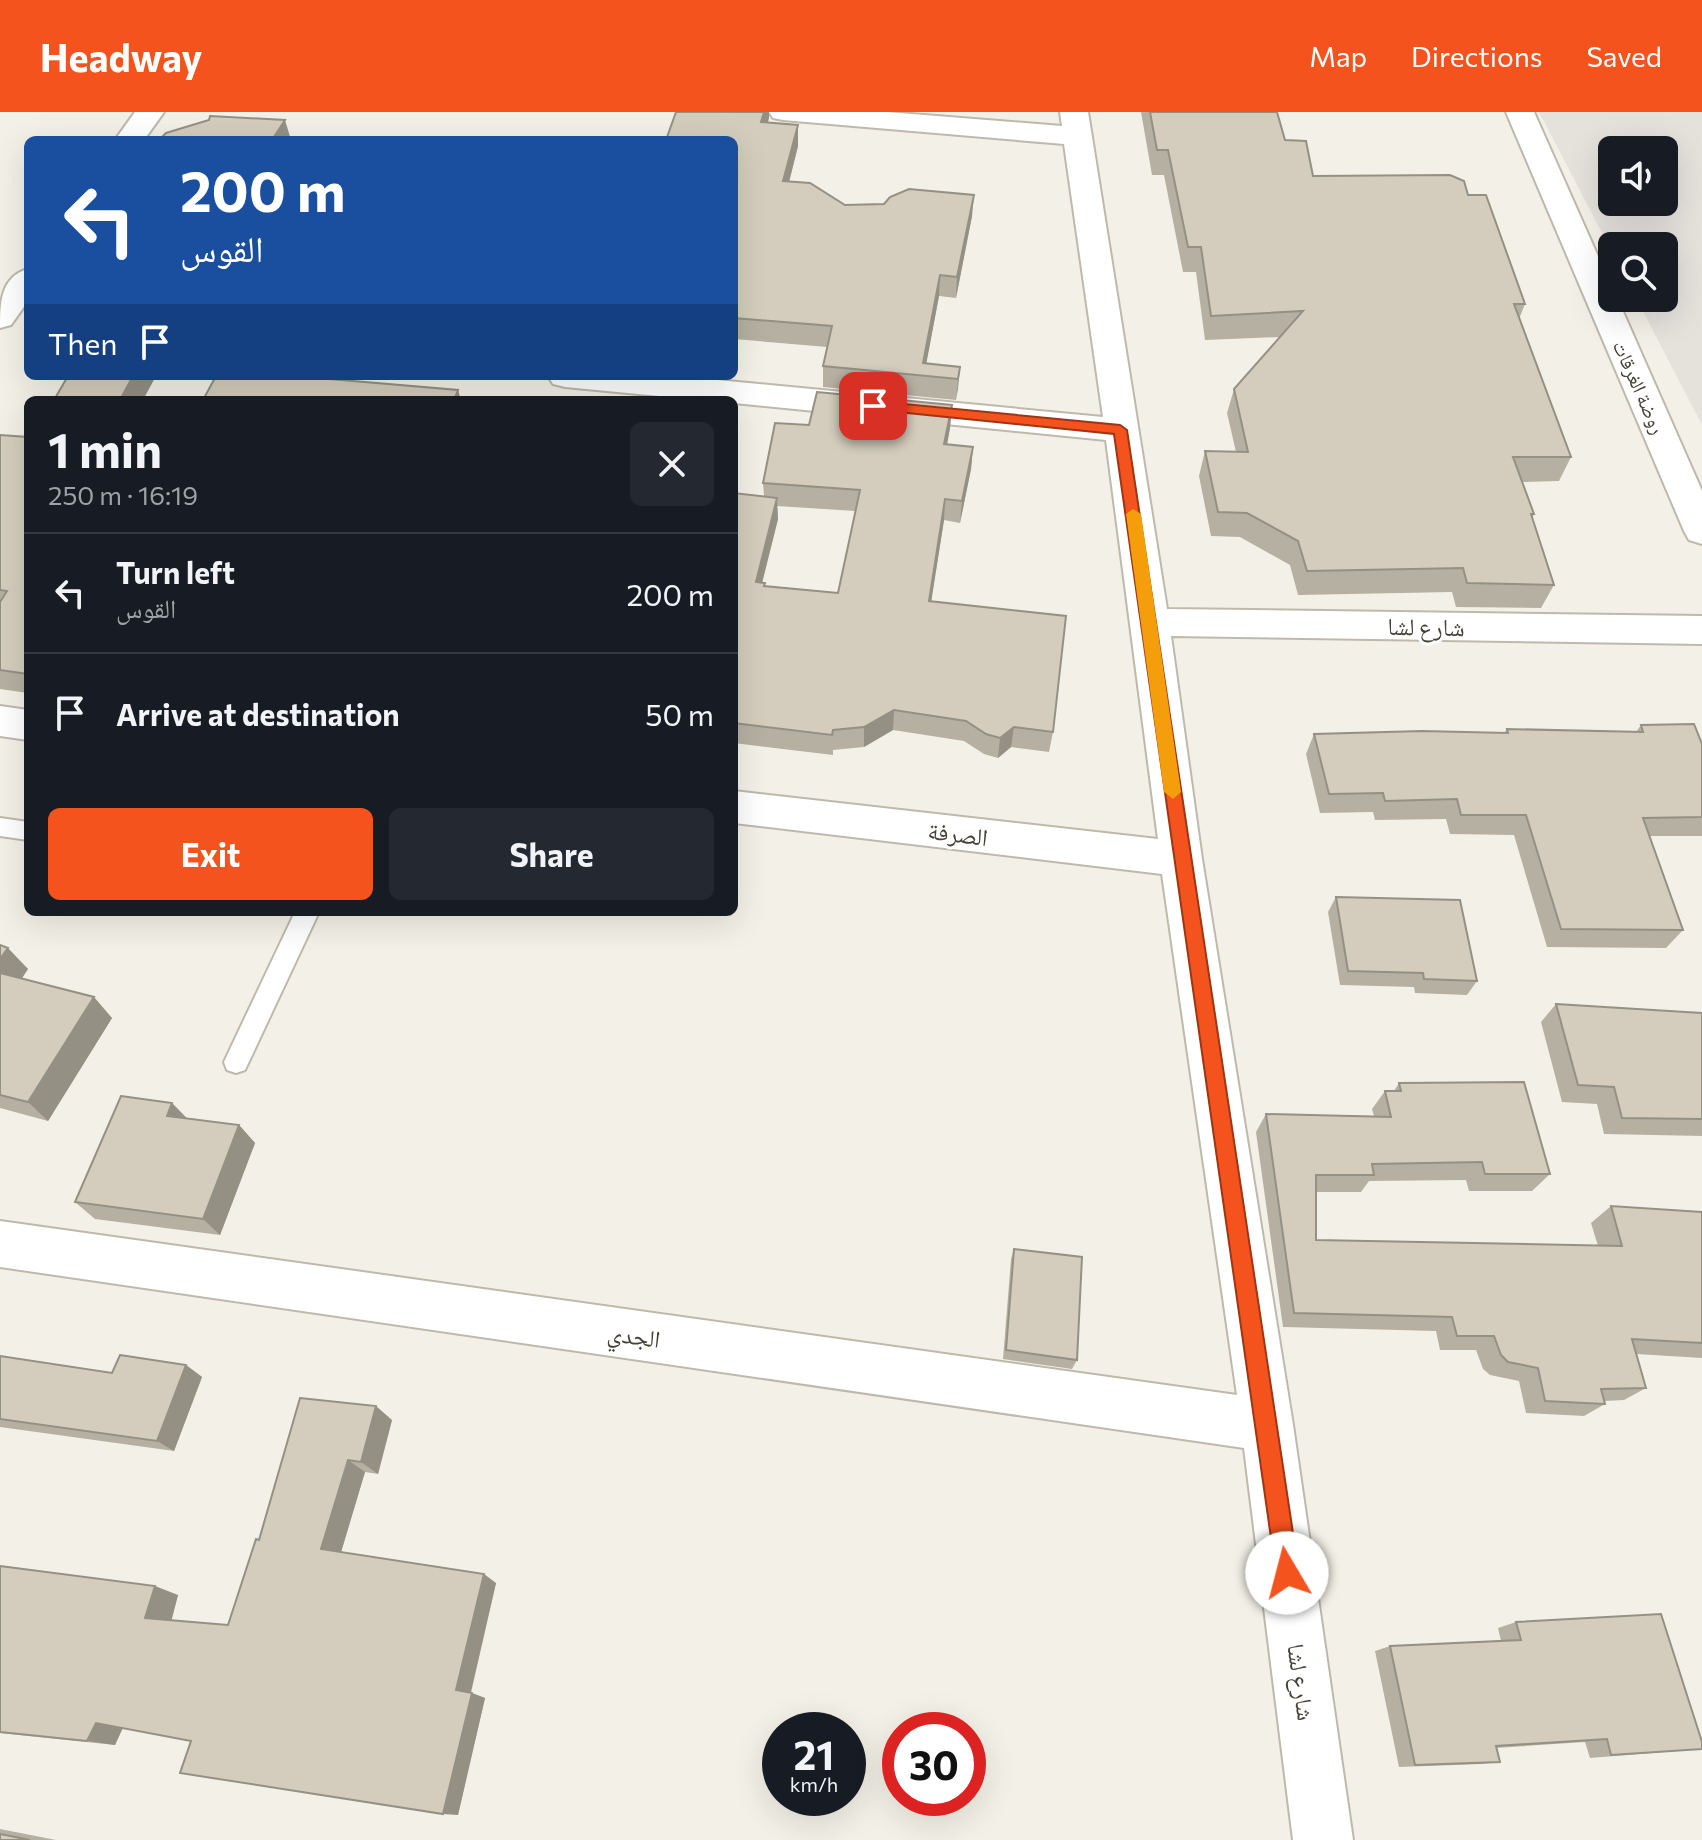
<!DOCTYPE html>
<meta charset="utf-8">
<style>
body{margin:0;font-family:Commissioner,"Noto Naskh Arabic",sans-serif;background:#242831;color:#f1f3f6;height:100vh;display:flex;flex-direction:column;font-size:30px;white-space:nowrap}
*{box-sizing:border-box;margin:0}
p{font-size:26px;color:#9ea1a6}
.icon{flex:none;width:44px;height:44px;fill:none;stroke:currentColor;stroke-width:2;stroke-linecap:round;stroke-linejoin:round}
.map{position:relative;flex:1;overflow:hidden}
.panel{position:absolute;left:24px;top:284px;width:714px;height:520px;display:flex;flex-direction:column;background:#171b24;border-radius:12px;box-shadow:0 8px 32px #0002}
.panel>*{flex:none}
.banner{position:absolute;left:24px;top:24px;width:714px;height:244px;border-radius:12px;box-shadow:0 8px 32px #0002;background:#1a4fa0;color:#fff;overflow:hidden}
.tools{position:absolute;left:1598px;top:24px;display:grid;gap:16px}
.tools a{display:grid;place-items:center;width:80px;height:80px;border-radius:12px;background:#171b24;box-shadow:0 8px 32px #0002;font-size:40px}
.speed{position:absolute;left:762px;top:1600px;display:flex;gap:16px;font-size:40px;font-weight:700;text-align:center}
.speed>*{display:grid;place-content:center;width:104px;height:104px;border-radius:50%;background:#171b24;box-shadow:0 8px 32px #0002;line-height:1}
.speed small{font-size:20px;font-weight:400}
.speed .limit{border:12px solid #d22;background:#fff;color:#111}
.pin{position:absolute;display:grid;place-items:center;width:68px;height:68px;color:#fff;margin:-34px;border-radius:16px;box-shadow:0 4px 12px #0006}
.me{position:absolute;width:88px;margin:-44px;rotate:352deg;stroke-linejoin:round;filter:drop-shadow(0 0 6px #0008)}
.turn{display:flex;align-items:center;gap:28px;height:168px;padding:0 24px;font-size:36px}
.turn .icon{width:104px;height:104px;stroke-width:2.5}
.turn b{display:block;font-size:56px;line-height:68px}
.then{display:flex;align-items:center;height:76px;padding:0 24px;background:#0003;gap:16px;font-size:30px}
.round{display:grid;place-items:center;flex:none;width:84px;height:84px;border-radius:12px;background:#242831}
.summary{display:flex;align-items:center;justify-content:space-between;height:136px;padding:0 24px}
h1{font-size:48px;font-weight:700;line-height:60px}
.cta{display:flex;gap:16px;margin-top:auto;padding:16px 24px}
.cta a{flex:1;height:92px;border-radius:12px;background:#f4531d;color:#fff;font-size:32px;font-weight:700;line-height:92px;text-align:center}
.cta a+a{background:#242831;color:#f1f3f6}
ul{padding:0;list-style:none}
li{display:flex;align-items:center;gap:24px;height:120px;padding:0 24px;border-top:2px solid #363941}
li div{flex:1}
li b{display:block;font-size:30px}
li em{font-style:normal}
header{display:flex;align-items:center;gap:48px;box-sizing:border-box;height:112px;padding:0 40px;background:#f4531d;color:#fff}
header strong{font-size:38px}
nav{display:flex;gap:44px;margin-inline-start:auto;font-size:28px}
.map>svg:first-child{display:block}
.industrial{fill:#e5e2dc;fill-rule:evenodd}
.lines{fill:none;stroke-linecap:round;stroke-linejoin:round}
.lane-casing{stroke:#beb9aa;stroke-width:4}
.street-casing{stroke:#beb9aa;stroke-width:4}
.lane{fill:#fff;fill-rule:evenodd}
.street{fill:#fff;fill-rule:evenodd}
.wall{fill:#b6b0a3;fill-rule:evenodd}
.shaded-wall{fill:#949084}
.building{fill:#d4cdbd;stroke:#949084;stroke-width:2}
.route{fill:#f4531d;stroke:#9f3613;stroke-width:2}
.slow{fill:#f59e0b}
.labels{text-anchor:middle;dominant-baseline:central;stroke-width:6;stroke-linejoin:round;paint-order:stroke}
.far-street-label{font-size:20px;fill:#464136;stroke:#fff}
.street-label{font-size:24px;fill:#464136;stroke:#fff}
</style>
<header>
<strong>Headway</strong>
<nav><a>Map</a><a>Directions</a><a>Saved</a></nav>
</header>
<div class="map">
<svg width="1702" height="1728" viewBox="0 0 1702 1728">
<rect width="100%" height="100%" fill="#f3f1e7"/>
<path class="industrial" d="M 1539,0 L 1702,0 L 1702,313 L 1636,186 L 1664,186 L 1664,134 L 1612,134 L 1612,140 ZM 1612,38 L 1664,38 L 1664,90 L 1612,90 Z"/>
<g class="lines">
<g class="lane-casing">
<g id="lane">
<polygon points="0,706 28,710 28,728 0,724"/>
<polygon points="295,800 319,800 245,958 236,961 227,958 224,950"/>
</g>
</g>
<g class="street-casing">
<g id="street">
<polygon points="135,0 164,0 144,28 115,28"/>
<polygon points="769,0 887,0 1062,14 1060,0 1088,0 1167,497 1702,504 1702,532 1171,524 1202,747 1293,1313 1353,1728 1293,1728 1244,1336 0,1155 0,1109 1237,1283 1162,762 734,711 734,679 1158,727 1106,328 734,291 734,288 701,288 565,275 553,272 548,264 676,264 1103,305 1064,32 783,8 773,6"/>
<polygon points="1506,0 1534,0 1612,176 1612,186 1617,186 1702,379 1702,432 1689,428 1684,419"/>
<path d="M 28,157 L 28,189 L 11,213 L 0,216 C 0,192 0,165 28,157 Z"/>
<polygon points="0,594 28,598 28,628 0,624"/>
</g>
</g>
<use href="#lane" class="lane"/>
<use href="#street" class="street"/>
</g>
<g class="wall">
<polygon points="676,0 769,0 768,11 798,34 789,70 845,93 972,104 956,186 939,184 926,251 960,255 956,288 823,275 823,254 827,235 734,227 734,28"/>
<polygon points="1141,0 1277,0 1285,28 1313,64 1468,83 1525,192 1519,207 1571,345 1559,369 1522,370 1534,402 1532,407 1554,473 1541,496 1456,495 1452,480 1298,483 1290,453 1240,425 1211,424 1199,364 1205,339 1236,340 1227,301 1234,277 1280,225 1205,228 1196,160 1183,160 1164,63 1152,63"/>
<path d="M 952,293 L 950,316 L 947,332 L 973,335 L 971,357 L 960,411 L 944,408 L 931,489 L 1053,620 L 1049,640 L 1011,635 L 998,646 L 984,642 L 964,629 L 893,618 L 864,635 L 833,638 L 833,643 L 734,631 L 734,381 L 764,384 L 763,371 L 809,313 ZM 777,394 L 855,399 L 838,481 L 765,474 L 762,471 L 778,407 Z"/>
<polygon points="0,323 28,325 28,581 0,577"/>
<polygon points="1641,613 1702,632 1702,724 1650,724 1683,818 1666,836 1547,835 1514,723 1450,722 1446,707 1375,708 1373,700 1320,701 1306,642 1314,622 1504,621 1507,617 1636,620"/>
<polygon points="1336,785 1477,869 1467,883 1415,881 1414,875 1340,873 1328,800"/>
<polygon points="0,833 28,857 21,867 112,906 48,1009 0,996"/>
<polygon points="1556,892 1702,901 1702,1024 1604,1022 1597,992 1562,990 1541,910"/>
<polygon points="1399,971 1550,1062 1532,1079 1469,1079 1466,1068 1369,1069 1361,1080 1316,1080 1316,1128 1598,1134 1591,1111 1611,1094 1702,1100 1702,1246 1636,1242 1646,1276 1624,1288 1604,1289 1605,1292 1584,1304 1526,1301 1519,1269 1490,1263 1483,1257 1476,1238 1440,1238 1436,1219 1283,1215 1256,1020 1266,1002 1374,1004 1372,997 1385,979 1394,979"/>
<polygon points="172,991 187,1006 239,1013 255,1031 220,1123 95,1107 75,1090"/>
<polygon points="1014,1137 1077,1248 1072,1257 1003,1247 1011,1147"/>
<polygon points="0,1244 112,1261 186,1253 202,1265 174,1339 0,1315"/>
<polygon points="392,1308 378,1362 365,1360 341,1440 496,1471 471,1581 485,1586 458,1703 191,1629 123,1616 115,1633 0,1621 0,1454 178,1483 171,1509 228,1513 259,1428"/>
<polygon points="1516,1510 1702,1637 1590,1646 1585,1630 1496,1636 1500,1650 1481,1652 1399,1655 1375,1539 1390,1534 1501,1529 1498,1516"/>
<polygon points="0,1717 56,1728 0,1728"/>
</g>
<g class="shaded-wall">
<polygon points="764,0 769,0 769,6 762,32 761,10"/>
<polygon points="285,8 291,28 272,28"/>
<polygon points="798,13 798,34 784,90 783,69"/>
<polygon points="974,83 972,104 956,186 957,165"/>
<polygon points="940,163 939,184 924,264 923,251"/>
<polygon points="960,255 958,277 956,288 958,267"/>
<polygon points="133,264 156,264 143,288 120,288"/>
<polygon points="458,278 461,288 454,288"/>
<polygon points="952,293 950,316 943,354 944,332"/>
<polygon points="973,335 971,357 960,411 962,389"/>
<polygon points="777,386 778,407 757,491 756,470"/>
<polygon points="945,387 944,408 928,510 929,489"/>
<polygon points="894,598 893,618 864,635 864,615"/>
<polygon points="1014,615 1011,635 998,646 1000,626"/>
<polygon points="8,836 28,857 13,880 0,867 0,847"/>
<polygon points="94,885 112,906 48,1009 28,990"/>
<polygon points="172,991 189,1009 167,1004"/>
<polygon points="239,1013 255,1031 220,1123 203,1107"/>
<polygon points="186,1253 202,1265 174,1339 157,1329"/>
<polygon points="376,1294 392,1308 378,1362 361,1350"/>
<polygon points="348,1348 365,1360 339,1447 321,1437"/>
<polygon points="484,1462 496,1471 470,1583 456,1578"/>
<polygon points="155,1474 178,1483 170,1514 145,1506"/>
<polygon points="472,1581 485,1586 458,1703 443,1702"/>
<polygon points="96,1611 123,1615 115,1633 87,1629"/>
</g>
<g class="building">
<polygon points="676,0 764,0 761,10 798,13 783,69 810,71 845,93 884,92 890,85 909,77 974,83 957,165 940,163 923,251 960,255 958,267 823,254 832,214 734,206 734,28 666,28"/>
<polygon points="1150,0 1277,0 1285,28 1306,29 1313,64 1450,63 1464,69 1468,83 1486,83 1525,192 1514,192 1571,345 1513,345 1534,402 1531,402 1554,473 1467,471 1463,456 1307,459 1298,429 1247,401 1218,400 1205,339 1248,340 1234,277 1303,199 1211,204 1201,135 1188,135 1168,38 1157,38"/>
<polygon points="210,4 285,8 272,28 159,28 166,21 209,8"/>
<polygon points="68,264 133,264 120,288 54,288"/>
<polygon points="216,264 294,264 458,278 454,288 203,288"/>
<polygon points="817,280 952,293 944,332 973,335 962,389 945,387 929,489 1066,504 1053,620 1014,615 1000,626 986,622 966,609 894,598 864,615 833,618 832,623 734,611 734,381 777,386 756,470 765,471 764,474 838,481 860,378 763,371 775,311 809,313"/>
<polygon points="0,323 28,325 28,562 0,558 0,490 7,479 0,478"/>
<polygon points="1694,612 1702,632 1702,705 1643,706 1683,818 1561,817 1526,703 1461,703 1457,687 1385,689 1383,681 1329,682 1314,622 1422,619 1508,621 1507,617 1643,620 1641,613"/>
<polygon points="1336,785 1460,788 1477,869 1424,867 1423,861 1348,859"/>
<polygon points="0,833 8,836 0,847"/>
<polygon points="0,861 94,885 28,990 0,983"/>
<polygon points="1556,892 1702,901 1702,1007 1622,1006 1614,975 1578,973"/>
<polygon points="1524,970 1550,1062 1485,1062 1482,1050 1372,1052 1374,1063 1316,1063 1316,1128 1622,1134 1611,1094 1702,1100 1702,1231 1632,1227 1646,1276 1601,1277 1605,1292 1545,1289 1538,1256 1508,1250 1501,1243 1494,1224 1457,1224 1452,1205 1294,1201 1266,1002 1391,1005 1385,979 1401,979 1399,971"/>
<polygon points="121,984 172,991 167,1004 239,1013 203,1107 75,1090"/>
<polygon points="1014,1137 1082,1145 1077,1248 1006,1238"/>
<polygon points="120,1243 186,1253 157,1329 0,1307 0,1244 112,1261"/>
<polygon points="300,1286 376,1294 361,1350 348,1348 321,1437 484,1462 456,1578 472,1581 443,1702 180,1661 191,1629 96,1611 87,1629 0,1620 0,1454 155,1474 145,1506 228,1513 256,1427 259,1428"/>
<polygon points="1661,1502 1702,1630 1702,1637 1611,1643 1607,1627 1496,1634 1500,1650 1415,1653 1390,1534 1521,1528 1516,1510"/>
<polygon points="0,1722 30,1728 0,1728"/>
</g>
<polygon class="route" points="873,289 1120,313 1127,318 1299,1461 1295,1469 1287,1472 1279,1469 1276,1461 1114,322 868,297 866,294"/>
<polygon class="slow" points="1133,397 1141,402 1181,680 1173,687 1164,680 1126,402"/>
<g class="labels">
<g class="far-street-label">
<text transform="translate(1640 275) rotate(66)">روضة الغرقات</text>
</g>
<g class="street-label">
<text transform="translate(1426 514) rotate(1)">شارع لشا</text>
<text transform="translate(958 721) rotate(7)">الصرفة</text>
<text transform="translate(634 1223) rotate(8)">الجدي</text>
<text transform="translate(1302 1570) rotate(82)">شارع لشا</text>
</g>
</g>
</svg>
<div class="tools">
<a><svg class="icon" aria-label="sound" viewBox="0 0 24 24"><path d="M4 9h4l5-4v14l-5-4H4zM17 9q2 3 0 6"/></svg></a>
<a><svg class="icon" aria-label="search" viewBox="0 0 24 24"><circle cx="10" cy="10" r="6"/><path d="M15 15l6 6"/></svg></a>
</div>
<div class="speed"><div>21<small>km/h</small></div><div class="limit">30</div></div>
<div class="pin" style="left:873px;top:294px;background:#d93025"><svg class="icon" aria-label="arrive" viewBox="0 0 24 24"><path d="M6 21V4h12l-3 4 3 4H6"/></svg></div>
<svg class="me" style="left:1287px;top:1461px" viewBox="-20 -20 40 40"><circle r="19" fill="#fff"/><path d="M0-13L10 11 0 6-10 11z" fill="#f4531d"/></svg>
<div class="banner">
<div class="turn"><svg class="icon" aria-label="left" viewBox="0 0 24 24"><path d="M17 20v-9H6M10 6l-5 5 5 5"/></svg><div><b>200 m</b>القوس</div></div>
<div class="then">Then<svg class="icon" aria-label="arrive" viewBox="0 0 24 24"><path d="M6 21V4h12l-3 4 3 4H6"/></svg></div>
</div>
<section class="panel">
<div class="summary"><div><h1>1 min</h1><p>250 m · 16:19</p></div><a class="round"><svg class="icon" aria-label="close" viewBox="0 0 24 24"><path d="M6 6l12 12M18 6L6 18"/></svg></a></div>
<ul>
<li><svg class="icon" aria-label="left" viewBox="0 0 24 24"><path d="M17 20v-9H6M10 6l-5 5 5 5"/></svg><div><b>Turn left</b><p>القوس</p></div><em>200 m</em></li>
<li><svg class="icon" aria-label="arrive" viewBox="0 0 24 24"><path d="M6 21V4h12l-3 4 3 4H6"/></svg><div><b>Arrive at destination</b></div><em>50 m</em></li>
</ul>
<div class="cta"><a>Exit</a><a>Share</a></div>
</section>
</div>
